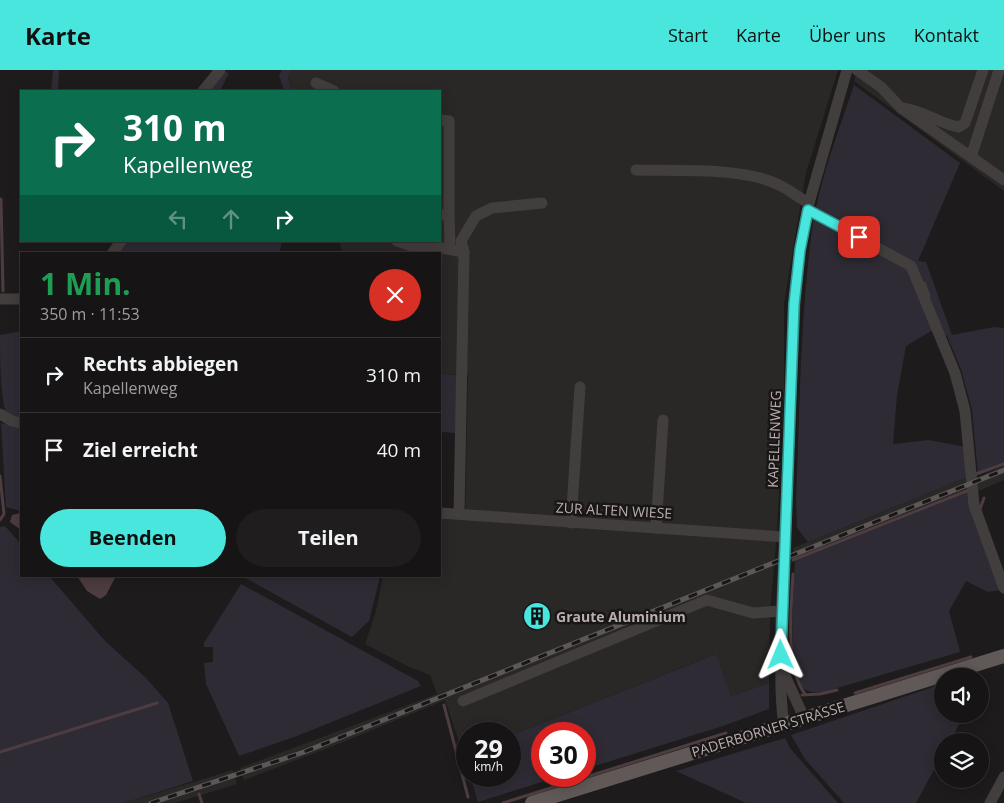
<!DOCTYPE html>
<html lang="de">
<meta charset="utf-8">
<style>
body{margin:0;font-family:"Open Sans",sans-serif;background:#1f1d1d;color:#f1f3f6;height:100vh;display:flex;flex-direction:column;font-size:19px;white-space:nowrap}
*{box-sizing:border-box;margin:0}
p{font-size:16px;color:#9e9ea0}
.icon{flex:none;width:28px;height:28px;fill:none;stroke:currentColor;stroke-width:2;stroke-linecap:round;stroke-linejoin:round}
.map{position:relative;flex:1;overflow:hidden}
.sheet{position:absolute;left:20px;top:182px;width:421px;height:325px;display:flex;flex-direction:column;background:#161414;border-radius:0px;box-shadow:0 2px 12px #0003,0 0 0 1px #353334}
.sheet>*{flex:none}
.hud{position:absolute;left:20px;top:20px;width:421px;height:152px;border-radius:0px;box-shadow:0 2px 12px #0003,0 0 0 1px #353334;background:#0b6e4f;color:#fff;overflow:hidden}
.tools{position:absolute;left:934px;top:598px;display:grid;gap:10px}
.tools a{display:grid;place-items:center;width:55px;height:55px;border-radius:50%;background:#161414;box-shadow:0 2px 12px #0003,0 0 0 1px #353334;font-size:25px}
.speed{position:absolute;left:456px;top:652px;display:flex;gap:10px;font-size:25px;font-weight:700;text-align:center}
.speed>*{display:grid;place-content:center;width:65px;height:65px;border-radius:50%;background:#161414;box-shadow:0 2px 12px #0003,0 0 0 1px #353334;line-height:1}
.speed small{font-size:12px;font-weight:400}
.speed .limit{border:8px solid #d22;background:#fff;color:#111}
.pin{position:absolute;display:grid;place-items:center;width:42px;height:42px;color:#fff;margin:-21px;border-radius:10px;box-shadow:0 2px 8px #0006}
.me{position:absolute;width:55px;margin:-28px;rotate:359deg;stroke-linejoin:round;filter:drop-shadow(0 0 4px #0008)}
.turn{display:flex;align-items:center;gap:18px;height:105px;padding:0 20px;font-size:22px}
.turn .icon{width:65px;height:65px;stroke-width:2.5}
.turn b{display:block;font-size:35px;line-height:42px}
.lanes{display:flex;align-items:center;height:48px;padding:0 20px;background:#0003;justify-content:center;gap:25px;direction:ltr}
.lanes .off{opacity:.35}
.round{display:grid;place-items:center;flex:none;width:52px;height:52px;border-radius:26px;background:#1f1d1d}
.summary{display:flex;align-items:center;justify-content:space-between;height:85px;padding:0 20px}
h1{font-size:30px;font-weight:700;line-height:38px;color:#1e9e55}
.action{display:flex;gap:10px;margin-top:auto;padding:10px 20px}
.action a{flex:1;height:58px;border-radius:30px;background:#49e6de;color:#111;font-size:20px;font-weight:700;line-height:58px;text-align:center}
.action a+a{background:#1f1d1d;color:#f1f3f6}
ul{padding:0;list-style:none}
li{display:flex;align-items:center;gap:15px;height:75px;padding:0 20px;border-top:1px solid #353334}
li div{flex:1}
li b{display:block;font-size:19px}
li em{font-style:normal}
header{display:flex;align-items:center;gap:30px;box-sizing:border-box;height:70px;padding:0 25px;background:#49e6de;color:#111}
header strong{font-size:24px}
nav{display:flex;gap:28px;margin-inline-start:auto;font-size:18px}
.map>svg:first-child{display:block}
.built{fill:#2a2727}
.green{fill:#2f2b34}
.water{fill:#4d3c40}
.lines{fill:none;stroke-linecap:round;stroke-linejoin:round}
.stream{stroke:#4d3c40;stroke-width:3}
.minor{stroke:#433e3e;stroke-width:11}
.major{stroke:#605958;stroke-width:14}
.rail-casing{stroke:#5e5757;stroke-width:5}
.rail{stroke:#181616;stroke-width:3;stroke-dasharray:9;stroke-linecap:butt}
.route-casing{stroke:#2f9690;stroke-width:12}
.route{stroke:#49e6de;stroke-width:9}
.labels{text-anchor:middle;dominant-baseline:central;stroke-width:5;stroke-linejoin:round;paint-order:stroke}
.street-label{font-size:14px;fill:#bbaeae;stroke:#181616}
.poi-label{font-size:14px;font-weight:bold;fill:#bbaeae;stroke:#181616;text-anchor:start}
</style>
<header>
<strong>Karte</strong>
<nav><a>Start</a><a>Karte</a><a>Über uns</a><a>Kontakt</a></nav>
</header>
<div class="map">
<svg width="1004" height="733" viewBox="0 0 1004 733">
<rect width="100%" height="100%" fill="#1d1b1b"/>
<g class="built">
<polygon points="291,0 838,0 806,103 784,233 784,319 777,462 770,544 769,613 731,626 715,584 510,666 510,664 468,664 467,683 463,684 445,630 341,673 244,710 240,698 437,624 430,605 407,596 365,574 376,541 383,506 440,506 440,447 465,448 468,305 440,304 440,184 343,184 339,171 440,171 440,21 292,21 288,7"/>
<polygon points="857,0 1004,0 1004,121 854,11"/>
<polygon points="1004,396 1004,410 976,422 975,408"/>
<polygon points="968,407 969,419 794,488 793,478"/>
<polygon points="233,700 237,714 175,733 124,733"/>
</g>
<g class="green">
<polygon points="53,0 59,0 58,21 51,21"/>
<polygon points="282,0 291,0 288,7 292,21 284,21 279,5"/>
<polygon points="222,1 229,3 220,21 208,21"/>
<path d="M 854,15 L 960,93 L 918,191 L 926,192 L 952,265 L 994,257 L 1004,258 L 1004,393 L 978,404 L 972,340 L 961,299 L 947,266 L 933,260 L 906,276 L 897,325 L 893,374 L 929,370 L 966,377 L 968,407 L 808,472 L 797,458 L 796,429 C 800,338 800,244 813,153 C 821,106 839,60 854,15 Z"/>
<polygon points="126,171 282,171 279,184 118,184"/>
<path d="M 21,261 L 21,350 C 17,349 10,347 7,344 C 0,332 0,282 0,265 Z"/>
<polygon points="440,304 457,305 457,363 440,362"/>
<polygon points="1,353 21,356 21,441 6,437"/>
<path d="M 969,422 L 1001,520 L 988,522 L 966,511 L 949,541 L 960,582 L 820,623 C 814,622 806,622 802,617 C 787,601 794,515 795,491 Z"/>
<polygon points="5,456 21,474 21,506 49,506 106,572 145,607 168,633 193,711 124,733 0,733 0,457"/>
<polygon points="242,506 380,506 380,507 369,551 352,567"/>
<polygon points="241,514 418,611 421,616 297,666 239,686 206,614 204,593 213,592 213,577 204,577 204,573"/>
<polygon points="716,584 731,626 769,613 769,639 723,656 585,699 585,664 542,664 542,706 561,706 478,732 470,706 510,706 510,666"/>
<polygon points="942,614 942,644 965,644 950,671 942,671 942,685 916,733 844,733 805,689 791,665"/>
<polygon points="785,668 790,678 838,733 746,733 676,701"/>
</g>
<g class="water">
<polygon points="20,443 21,444 21,460 10,452 12,445"/>
<polygon points="77,506 116,506 106,525 100,529 87,521"/>
</g>
<g class="lines">
<g class="stream">
<polyline points="1,129 3,221"/>
<polyline points="924,213 929,226"/>
<polyline points="976,404 1004,394"/>
<polyline points="0,406 4,444 0,450"/>
<polyline points="980,439 984,428"/>
<polyline points="793,490 967,421"/>
<path d="M 793,504 C 791,537 785,598 805,624"/>
<polyline points="855,623 971,587"/>
<polyline points="802,625 820,624 837,620"/>
<polyline points="444,635 468,727"/>
<polyline points="0,682 157,633"/>
<polyline points="199,724 202,733"/>
<polyline points="503,733 726,663"/>
</g>
<g class="minor">
<polyline points="857,0 881,17 901,38 1004,110"/>
<polyline points="316,13 334,21"/>
<polyline points="203,21 220,0"/>
<path d="M 902,38 C 923,40 939,54 959,57 L 965,53 L 983,0"/>
<polyline points="440,50 449,51 449,144 440,145"/>
<polyline points="971,87 999,0"/>
<path d="M 636,100 C 677,101 744,97 779,115 C 790,120 799,128 809,133"/>
<polyline points="808,140 911,196 955,303 965,341 974,435 1004,518"/>
<polyline points="449,144 450,179"/>
<polyline points="397,171 415,177 436,177 464,182"/>
<polyline points="112,184 121,171"/>
<polyline points="0,229 21,229"/>
<polyline points="0,344 12,351 21,353"/>
<polyline points="440,443 785,467"/>
<polyline points="459,444 464,182 461,171 476,146 492,138 542,133"/>
<polyline points="571,453 580,317"/>
<polyline points="656,458 663,350"/>
<polyline points="783,601 804,648"/>
<polyline points="463,631 707,530 753,543 782,541"/>
<path d="M 784,654 C 779,626 782,600 780,572 L 795,234 L 800,180 L 809,133 L 847,0"/>
<polyline points="990,733 1004,707"/>
</g>
<polyline class="major" points="532,733 1004,586"/>
<g class="rail-casing">
<polyline id="rail" points="151,733 304,682 1004,400"/>
</g>
<use href="#rail" class="rail"/>
</g>
<g class="lines">
<g class="route-casing">
<polyline id="route" points="781,585 794,234 800,180 808,140 859,167"/>
</g>
<use href="#route" class="route"/>
</g>
<defs>
<g id="building-disc" transform="scale(1.4375)"><circle r="9.5" fill="#49e6de" stroke="#181616"/><path d="M-4-6H4V6H1V3H-1V6H-4ZM-2.5-4.3h1.7v1.8h-1.7ZM.8-4.3h1.7v1.8H.8ZM-2.5-1h1.7V.8h-1.7ZM.8-1h1.7V.8H.8Z" fill="#111"/></g>
</defs>
<g fill-rule="evenodd">
<use href="#building-disc" x="537" y="546"/>
</g>
<g class="labels">
<g class="street-label">
<text transform="translate(774 369) rotate(-88)">KAPELLENWEG</text>
<text transform="translate(614 440) rotate(3)">ZUR ALTEN WIESE</text>
<text transform="translate(768 659) rotate(-17)">PADERBORNER STRASSE</text>
</g>
<g class="poi-label">
<text x="556" y="546">Graute Aluminium</text>
</g>
</g>
</svg>
<div class="tools">
<a><svg class="icon" aria-label="sound" viewBox="0 0 24 24"><path d="M4 9h4l5-4v14l-5-4H4zM17 9q2 3 0 6"/></svg></a>
<a><svg class="icon" aria-label="layers" viewBox="0 0 24 24"><path d="M12 4l9 5-9 5-9-5zM3 14l9 5 9-5"/></svg></a>
</div>
<div class="speed"><div>29<small>km/h</small></div><div class="limit">30</div></div>
<div class="pin" style="left:859px;top:167px;background:#d93025"><svg class="icon" aria-label="arrive" viewBox="0 0 24 24"><path d="M6 21V4h12l-3 4 3 4H6"/></svg></div>
<svg class="me" style="left:781px;top:585px" viewBox="-20 -20 40 40"><path d="M0-17L14 15 0 8-14 15z" fill="#49e6de" stroke="#fff" stroke-width="4"/></svg>
<div class="hud">
<div class="turn"><svg class="icon" aria-label="right" viewBox="0 0 24 24"><path d="M7 20v-9h11M14 6l5 5-5 5"/></svg><div><b>310 m</b>Kapellenweg</div></div>
<div class="lanes"><svg class="icon off" aria-label="left" viewBox="0 0 24 24"><path d="M17 20v-9H6M10 6l-5 5 5 5"/></svg><svg class="icon off" aria-label="ahead" viewBox="0 0 24 24"><path d="M12 20V5M6 11l6-6 6 6"/></svg><svg class="icon" aria-label="right" viewBox="0 0 24 24"><path d="M7 20v-9h11M14 6l5 5-5 5"/></svg></div>
</div>
<section class="sheet">
<div class="summary"><div><h1>1 Min.</h1><p>350 m · 11:53</p></div><a class="round" style="background:#d93025;color:#fff"><svg class="icon" aria-label="close" viewBox="0 0 24 24"><path d="M6 6l12 12M18 6L6 18"/></svg></a></div>
<ul>
<li><svg class="icon" aria-label="right" viewBox="0 0 24 24"><path d="M7 20v-9h11M14 6l5 5-5 5"/></svg><div><b>Rechts abbiegen</b><p>Kapellenweg</p></div><em>310 m</em></li>
<li><svg class="icon" aria-label="arrive" viewBox="0 0 24 24"><path d="M6 21V4h12l-3 4 3 4H6"/></svg><div><b>Ziel erreicht</b></div><em>40 m</em></li>
</ul>
<div class="action"><a>Beenden</a><a>Teilen</a></div>
</section>
</div>
